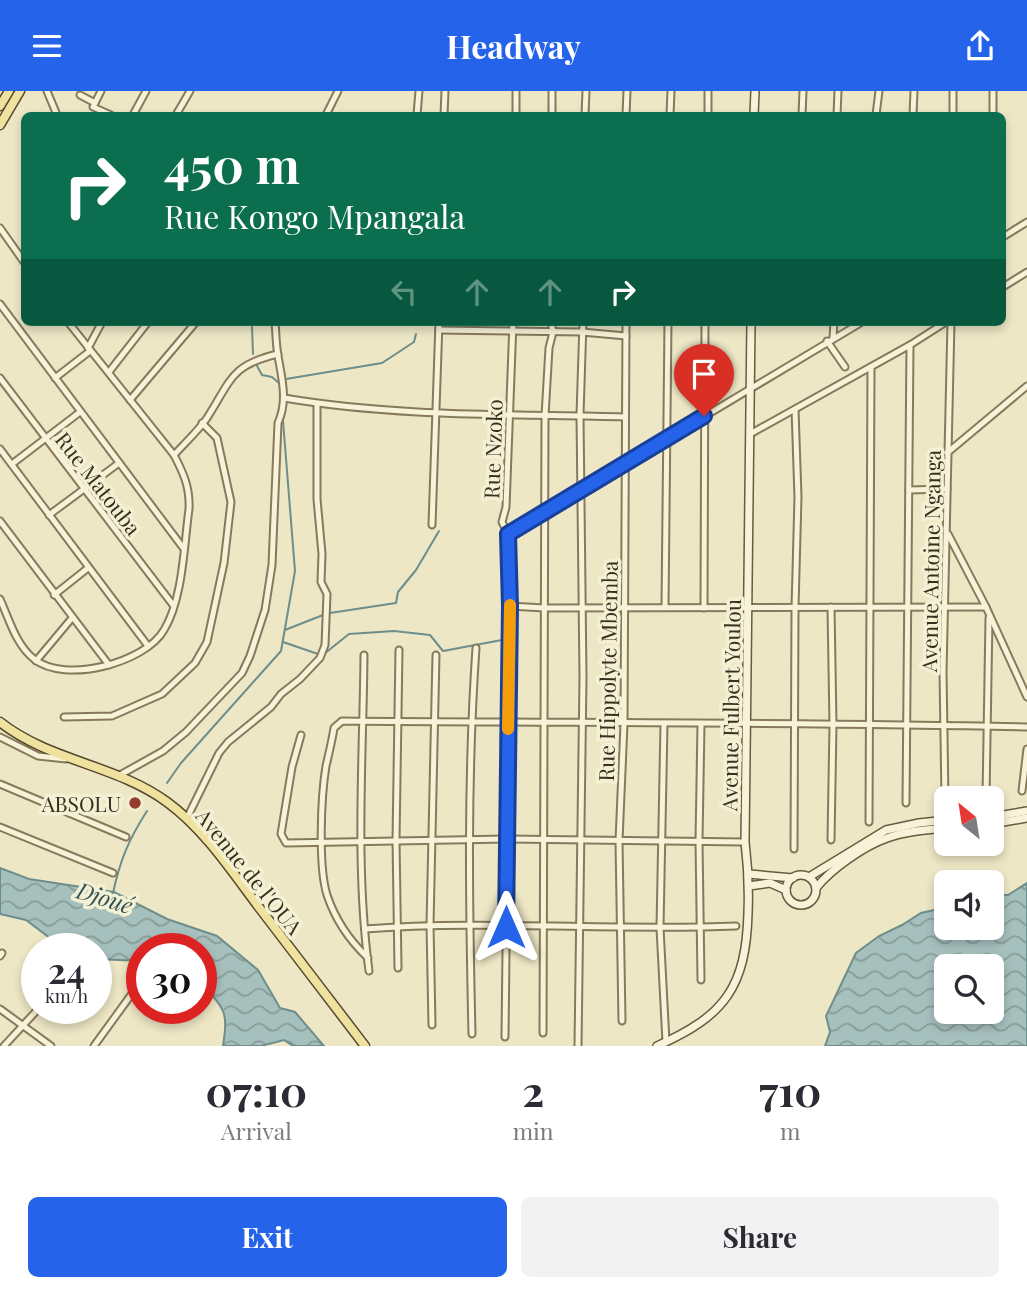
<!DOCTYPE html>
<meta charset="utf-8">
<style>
body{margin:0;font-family:"Playfair Display",serif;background:#f2f2f3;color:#2b2b33;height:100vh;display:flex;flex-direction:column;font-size:26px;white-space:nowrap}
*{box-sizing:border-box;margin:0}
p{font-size:23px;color:#7c7c81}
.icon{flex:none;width:38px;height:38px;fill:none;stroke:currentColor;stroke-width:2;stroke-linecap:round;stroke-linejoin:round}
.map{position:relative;height:955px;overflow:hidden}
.panel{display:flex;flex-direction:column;background:#fff;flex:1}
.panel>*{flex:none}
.guide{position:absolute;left:21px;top:21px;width:985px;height:214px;border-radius:10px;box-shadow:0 4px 10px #0003;background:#0b6e4f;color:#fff;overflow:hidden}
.needle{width:46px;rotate:330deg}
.tools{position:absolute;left:934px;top:695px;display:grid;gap:14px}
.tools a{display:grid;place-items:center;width:70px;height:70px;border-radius:10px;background:#fff;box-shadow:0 4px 10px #0003;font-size:35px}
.speed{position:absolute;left:21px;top:842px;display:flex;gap:14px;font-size:35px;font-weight:700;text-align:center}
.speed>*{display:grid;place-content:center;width:91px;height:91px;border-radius:50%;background:#fff;box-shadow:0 4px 10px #0003;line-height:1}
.speed small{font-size:18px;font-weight:400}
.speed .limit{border:10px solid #d22;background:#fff;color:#111}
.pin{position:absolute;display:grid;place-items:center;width:60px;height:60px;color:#fff;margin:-72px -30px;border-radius:50% 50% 50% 0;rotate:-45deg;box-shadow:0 0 7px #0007}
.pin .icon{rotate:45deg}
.me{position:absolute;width:77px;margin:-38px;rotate:0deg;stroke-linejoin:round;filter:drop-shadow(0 0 5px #0008)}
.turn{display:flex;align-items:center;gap:24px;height:147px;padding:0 28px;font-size:32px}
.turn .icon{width:91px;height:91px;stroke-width:2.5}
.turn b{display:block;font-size:49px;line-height:60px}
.lanes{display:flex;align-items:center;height:66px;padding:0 28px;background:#0003;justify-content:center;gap:35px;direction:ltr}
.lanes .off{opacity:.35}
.eta{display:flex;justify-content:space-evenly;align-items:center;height:119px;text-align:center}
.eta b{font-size:42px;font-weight:700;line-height:49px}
.action{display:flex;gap:14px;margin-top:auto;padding:14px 28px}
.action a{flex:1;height:80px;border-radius:10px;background:#2563eb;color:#fff;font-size:28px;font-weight:700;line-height:80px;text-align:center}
.action a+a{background:#f2f2f3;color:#2b2b33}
header{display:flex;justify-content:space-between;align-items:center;height:91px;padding:0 28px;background:#2563eb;color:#fff;font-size:32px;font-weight:700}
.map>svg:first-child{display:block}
.water{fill:url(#water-waves);stroke:#6d8e8b;stroke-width:2;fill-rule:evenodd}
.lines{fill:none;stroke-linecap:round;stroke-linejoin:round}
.stream{stroke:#6d8e8b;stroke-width:2}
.minor-casing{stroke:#877a5c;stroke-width:9}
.secondary-casing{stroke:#695b3f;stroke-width:10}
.primary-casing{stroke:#554730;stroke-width:11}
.minor{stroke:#f8f3d8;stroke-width:5}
.secondary{stroke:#f8f3d8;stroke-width:7}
.primary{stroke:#eee29e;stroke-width:8}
.route-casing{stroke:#184099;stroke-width:18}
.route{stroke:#2563eb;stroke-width:12}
.slow{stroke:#f59e0b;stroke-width:12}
.poi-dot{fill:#943e2e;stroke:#f4f0d4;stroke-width:2.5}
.labels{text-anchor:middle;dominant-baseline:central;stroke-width:7;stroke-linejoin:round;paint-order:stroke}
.street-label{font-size:21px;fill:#372f1f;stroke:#f4f0d4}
.poi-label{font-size:21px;fill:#372f1f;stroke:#f4f0d4;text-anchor:end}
.water-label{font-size:23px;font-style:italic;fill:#2f5357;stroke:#f4f0d4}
</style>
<header><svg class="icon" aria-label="menu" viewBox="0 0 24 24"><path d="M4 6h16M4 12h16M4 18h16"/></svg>Headway<svg class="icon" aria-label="share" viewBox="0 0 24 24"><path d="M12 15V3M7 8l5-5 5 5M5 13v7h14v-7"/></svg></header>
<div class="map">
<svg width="1027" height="955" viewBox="0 0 1027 955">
<defs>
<pattern id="water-waves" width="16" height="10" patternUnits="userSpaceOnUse" patternTransform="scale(1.75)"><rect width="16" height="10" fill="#a6c0bd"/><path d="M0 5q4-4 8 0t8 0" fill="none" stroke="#889c99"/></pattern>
</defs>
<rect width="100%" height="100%" fill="#ede7c5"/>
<g class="water">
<path d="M 0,777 L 29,788 L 114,801 L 167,828 L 217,845 L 258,879 L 280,917 L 295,921 L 324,955 L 293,955 L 284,949 L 261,955 L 223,955 C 228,922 226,917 201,894 L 201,858 L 142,858 L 142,870 L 96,868 L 96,858 L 63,857 L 26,829 L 0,823 Z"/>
<path d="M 1027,792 L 1027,955 L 825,955 L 830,941 L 826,925 L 856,862 L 879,845 L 902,834 L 921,822 L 947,816 L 947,836 L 992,836 L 992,817 L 1001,812 L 1000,804 L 1008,804 ZM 947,875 L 992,875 L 992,920 L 947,920 Z"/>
</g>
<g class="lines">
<g class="stream">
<polyline points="252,236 253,263"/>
<polyline points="256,273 262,284 272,286 280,293"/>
<polyline points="286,288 382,272 414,251 416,243 415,247"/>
<polyline points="330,522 396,512 398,501 416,479 439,440"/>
<polyline points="285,539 323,524"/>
<polyline points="283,551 318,563"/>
<polyline points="324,563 349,543 394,540 430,544 443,560 502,549"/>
<polyline points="167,692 181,672 281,560 295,480 283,330"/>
<path d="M 113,802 C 120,769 129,748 147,720"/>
</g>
<g class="minor-casing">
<g id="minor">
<polyline points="47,0 57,24"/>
<polyline points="101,0 93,16 111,24"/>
<polyline points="516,0 516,24"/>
<polyline points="708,0 708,24"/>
<polyline points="993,0 993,24"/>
<polyline points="80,4 95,12"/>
<polyline points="133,24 146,0"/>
<polyline points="176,24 190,0"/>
<polyline points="326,24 338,0"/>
<polyline points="417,24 419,0"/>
<polyline points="444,24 445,0"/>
<polyline points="552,24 552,0"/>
<polyline points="585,24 586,0"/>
<polyline points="626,24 627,0"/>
<polyline points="670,24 671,0"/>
<polyline points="802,24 803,0"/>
<polyline points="837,24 838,0"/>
<polyline points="876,24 879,0"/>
<polyline points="913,24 914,0"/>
<polyline points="953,24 953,0"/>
<polyline points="0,137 24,171"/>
<polyline points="1003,146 1027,131"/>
<polyline points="1003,196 1027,181"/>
<polyline points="0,213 184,458"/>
<polyline points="439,239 582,241 626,245"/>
<polyline points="833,247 834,231"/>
<polyline points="827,250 845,276"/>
<polyline points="88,257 102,231"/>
<polyline points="109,281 148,231"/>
<polyline points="0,287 173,514"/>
<polyline points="55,287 90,260"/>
<path d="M 284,307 C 397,326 511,323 625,326"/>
<polyline points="130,309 196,231"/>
<polyline points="750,343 910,254 946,231"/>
<polyline points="0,358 148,555"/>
<polyline points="947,362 1027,295"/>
<path d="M 174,364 C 185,352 198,340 207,327 C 231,290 230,274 278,263"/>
<polyline points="12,373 80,321"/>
<polyline points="909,399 947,398"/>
<polyline points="49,424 119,372"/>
<polyline points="0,430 109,574"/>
<polyline points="432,434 439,231"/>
<polyline points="508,443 862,231"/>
<polyline points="948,443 986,516 1027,606"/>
<polyline points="54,504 88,477"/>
<path d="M 0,508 C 9,528 16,554 34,568 C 65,593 145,572 164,539 C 183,508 184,454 189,418 C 190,397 184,383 174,364 L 68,231"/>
<polyline points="510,515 544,517 986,516"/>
<polyline points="665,516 668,231"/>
<polyline points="704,517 705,231"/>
<path d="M 364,564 C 363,669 355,775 369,880"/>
<polyline points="36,570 72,527"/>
<polyline points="64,626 112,625 162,603 195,572 207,551 224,472 231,411 217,347 202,332"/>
<polyline points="664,633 660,837 666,951"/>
<polyline points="701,633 699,750 701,889"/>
<polyline points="301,644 292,676 281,743 286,752 506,748 745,751"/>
<polyline points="0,646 38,665 66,668"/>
<path d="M 120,684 L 163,660 L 186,641 L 242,582 L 250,565 L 265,519 L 272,474 L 278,332 C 288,310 282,288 278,265 C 276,254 276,242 275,231"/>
<polyline points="0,693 126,746"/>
<polyline points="1022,700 1027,658"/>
<polyline points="986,706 989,527"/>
<polyline points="945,709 943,581 951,231"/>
<polyline points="906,712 910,254"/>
<polyline points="187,727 219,662 228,651 271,616 281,603 300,588 320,567 325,554 327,503 321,491 322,463 317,408 317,313"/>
<polyline points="869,731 871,276"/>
<polyline points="0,736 113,782"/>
<polyline points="831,749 833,634 831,516"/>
<polyline points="794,758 795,517 798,406 795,318"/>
<path d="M 365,838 C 488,829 613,840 736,835"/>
<polyline points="0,865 2,862"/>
<path d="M 368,867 C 350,850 335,828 327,804 C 318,775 321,705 326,675 C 329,662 332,650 334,637 L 342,630 C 571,632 799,631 1027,636"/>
<polyline points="398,877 396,749 399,559"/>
<polyline points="0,918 51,955"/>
<polyline points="622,930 619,750 624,633 626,231"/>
<polyline points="432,934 430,834 436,564"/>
<polyline points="543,942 545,325 549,257 553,241 551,231"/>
<path d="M 472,943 C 469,814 467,686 476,557"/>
<polyline points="505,946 510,515 508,443 502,431 506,416 513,231"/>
<polyline points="4,955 39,917"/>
<polyline points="94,955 131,904"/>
<polyline points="578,955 583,586 580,324 583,231"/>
</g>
</g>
<g class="secondary-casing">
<g id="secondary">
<polyline points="754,24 755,0"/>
<polyline points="992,726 1027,720"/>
<polyline points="992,733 1027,727"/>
<polyline points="749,783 793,787"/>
<circle cx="801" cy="799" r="15"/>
<polyline points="809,786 886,739 919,732 947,729"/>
<polyline points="749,795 770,792 786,799"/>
<path d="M 816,797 C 831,778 864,755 887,747 C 906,740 927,739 947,737"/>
<path d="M 657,955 C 725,925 746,896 748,822 C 749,798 748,775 745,751 L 751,231"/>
</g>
</g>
<g class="primary-casing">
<g id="primary">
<polyline points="0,15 9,0"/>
<polyline points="0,34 20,0"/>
<path d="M 0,631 C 49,670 117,674 167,711 C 204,738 231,779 258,815 C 294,862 329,908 365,955"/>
</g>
</g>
<use href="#minor" class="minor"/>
<use href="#secondary" class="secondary"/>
<use href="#primary" class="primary"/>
</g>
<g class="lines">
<g class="route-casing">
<polyline id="route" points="506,836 510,515 508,443 704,325"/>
</g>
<use href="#route" class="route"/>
<polyline class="slow" points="508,638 510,514"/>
</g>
<circle class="poi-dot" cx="135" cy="712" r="7"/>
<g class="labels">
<g class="street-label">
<text transform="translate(492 358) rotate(-88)">Rue Nzoko</text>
<text transform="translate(99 392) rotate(52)">Rue Matouba</text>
<text transform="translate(930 470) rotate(-89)">Avenue Antoine Nganga</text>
<text transform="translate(607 580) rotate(-89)">Rue Hippolyte Mbemba</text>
<text transform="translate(730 614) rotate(-89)">Avenue Fulbert Youlou</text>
<text transform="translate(250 780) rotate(51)">Avenue de l'OUA</text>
</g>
<g class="poi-label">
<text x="121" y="712">ABSOLU</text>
</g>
<g class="water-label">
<text transform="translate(105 806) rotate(17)">Djoué</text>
</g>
</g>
</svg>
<div class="tools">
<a><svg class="needle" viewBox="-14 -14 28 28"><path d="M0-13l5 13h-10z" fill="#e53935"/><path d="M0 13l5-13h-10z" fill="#7c7c81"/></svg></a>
<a><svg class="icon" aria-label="sound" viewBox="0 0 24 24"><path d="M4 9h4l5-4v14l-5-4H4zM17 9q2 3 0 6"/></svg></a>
<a><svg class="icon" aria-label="search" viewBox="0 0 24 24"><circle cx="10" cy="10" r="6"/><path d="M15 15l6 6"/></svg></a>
</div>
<div class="speed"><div>24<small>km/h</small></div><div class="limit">30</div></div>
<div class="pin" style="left:704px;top:325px;background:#d93025"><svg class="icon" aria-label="arrive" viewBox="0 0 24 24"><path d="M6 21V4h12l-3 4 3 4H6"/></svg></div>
<svg class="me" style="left:506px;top:836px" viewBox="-20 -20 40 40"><path d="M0-17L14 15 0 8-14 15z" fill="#2563eb" stroke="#fff" stroke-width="4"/></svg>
<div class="guide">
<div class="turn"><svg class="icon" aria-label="right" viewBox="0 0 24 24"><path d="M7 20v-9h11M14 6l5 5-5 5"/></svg><div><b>450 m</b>Rue Kongo Mpangala</div></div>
<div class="lanes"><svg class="icon off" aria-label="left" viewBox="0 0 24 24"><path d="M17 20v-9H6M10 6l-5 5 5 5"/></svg><svg class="icon off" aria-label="ahead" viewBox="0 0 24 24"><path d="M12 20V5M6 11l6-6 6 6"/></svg><svg class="icon off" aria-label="ahead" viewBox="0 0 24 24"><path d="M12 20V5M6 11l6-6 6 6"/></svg><svg class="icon" aria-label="right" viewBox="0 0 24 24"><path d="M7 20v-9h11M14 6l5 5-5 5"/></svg></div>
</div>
</div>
<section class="panel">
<div class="eta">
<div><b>07:10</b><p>Arrival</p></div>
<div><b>2</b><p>min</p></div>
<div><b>710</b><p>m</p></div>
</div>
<div class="action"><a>Exit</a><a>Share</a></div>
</section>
